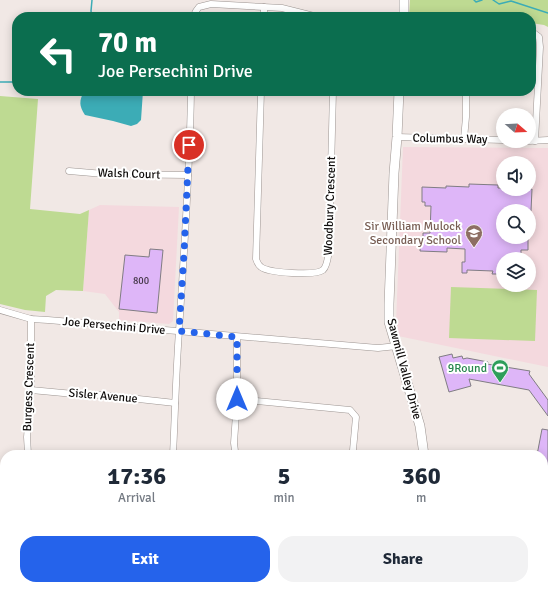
<!DOCTYPE html>
<style>
body{margin:0;font-family:Signika,sans-serif;background:#f2f2f3;color:#1f2937;height:100vh;display:flex;flex-direction:column;font-size:15px;white-space:nowrap}
*{box-sizing:border-box;margin:0}
p{font-size:13px;color:#747a83}
.icon{flex:none;width:22px;height:22px;fill:none;stroke:currentColor;stroke-width:2;stroke-linecap:round;stroke-linejoin:round}
.map{position:relative;flex:1;overflow:hidden}
.drawer{position:absolute;left:0px;top:450px;width:548px;height:140px;display:flex;flex-direction:column;background:#fff;border-radius:16px 16px 0 0;box-shadow:0 2px 10px #0003}
.drawer>*{flex:none}
.hud{position:absolute;left:12px;top:12px;width:524px;height:84px;border-radius:16px;box-shadow:0 2px 10px #0003;background:#0b6e4f;color:#fff;overflow:hidden}
.needle{width:26px;rotate:109deg}
.tools{position:absolute;left:496px;top:108px;display:grid;gap:8px}
.tools a{display:grid;place-items:center;width:40px;height:40px;border-radius:50%;background:#fff;box-shadow:0 2px 10px #0003;font-size:20px}
.pin{position:absolute;display:grid;place-items:center;width:34px;height:34px;color:#fff;margin:-17px;border:2px solid #fff;border-radius:50%;box-shadow:0 1px 4px #0007}
.me{position:absolute;width:44px;margin:-22px;rotate:0deg;stroke-linejoin:round;filter:drop-shadow(0 0 3px #0008)}
.turn{display:flex;align-items:center;gap:14px;height:84px;padding:0 20px;font-size:18px}
.turn .icon{width:52px;height:52px;stroke-width:2.5}
.turn b{display:block;font-size:28px;line-height:34px}
.eta{display:flex;justify-content:space-evenly;align-items:center;height:68px;text-align:center}
.eta b{font-size:24px;font-weight:700;line-height:28px}
.button{display:flex;gap:8px;margin-top:auto;padding:8px 20px}
.button a{flex:1;height:46px;border-radius:16px;background:#2563eb;color:#fff;font-size:16px;font-weight:700;line-height:46px;text-align:center}
.button a+a{background:#f2f2f3;color:#1f2937}
.map>svg:first-child{display:block}
.education{fill:#f4d9de;fill-rule:evenodd}
.green{fill:#beda92}
.water{fill:#3cacb6}
.lines{fill:none;stroke-linecap:round;stroke-linejoin:round}
.stream{stroke:#3cacb6;stroke-width:1.5}
.building{fill:#deb6f8;stroke:#807d83}
.street-casing{stroke:#9d9592;stroke-width:7}
.secondary-casing{stroke:#9d9592;stroke-width:10}
.primary-casing{stroke:#a97d86;stroke-width:11}
.street{stroke:#fff;stroke-width:6}
.secondary{stroke:#fff;stroke-width:9}
.primary{stroke:#fdd6de;stroke-width:10}
.route{stroke:#2563eb;stroke-width:7;stroke-dasharray:0 12.6}
.labels{text-anchor:middle;dominant-baseline:central;stroke-width:4;stroke-linejoin:round;paint-order:stroke}
.number-label{font-size:10px;fill:#433646}
.street-label{font-size:12px;fill:#0f0c0b;stroke:#fff}
.education-label{font-size:12px;fill:#785e54;stroke:#fff;text-anchor:end}
.leisure-label{font-size:12px;fill:#27864d;stroke:#fff;text-anchor:end}
</style>
<div class="map">
<svg width="548" height="590" viewBox="0 0 548 590">
<rect width="100%" height="100%" fill="#f1e8e5"/>
<g class="education">
<path d="M 403,147 L 548,148 L 548,367 L 398,336 L 396,323 ZM 503,163 L 529,163 L 529,189 L 503,189 ZM 503,211 L 529,211 L 529,237 L 503,237 ZM 503,259 L 529,259 L 529,285 L 503,285 Z"/>
<polygon points="100,205 179,207 173,321 169,324 119,320 119,312 105,294 83,291 89,210"/>
</g>
<g class="green">
<polygon points="410,0 548,0 548,27 544,25 531,23 531,17 409,17"/>
<polygon points="0,96 38,99 30,209 80,214 89,210 83,291 56,290 46,296 45,312 25,310 0,304"/>
<polygon points="451,287 537,290 535,341 449,338"/>
</g>
<path class="water" d="M 84,91 L 143,91 L 141,120 L 137,124 L 131,126 L 113,121 L 85,115 C 79,106 79,101 84,91 Z"/>
<g class="lines">
<g class="stream">
<polyline points="92,0 91,11 92,17"/>
<polyline points="474,0 476,2 482,0"/>
<polyline points="493,0 499,4 511,1 548,13"/>
<polyline points="0,82 17,82"/>
</g>
</g>
<g class="building">
<polygon points="469,184 498,185 498,188 503,188 503,189 532,189 531,211 503,211 503,237 528,237 528,250 521,250 521,254 512,254 512,259 503,259 503,274 492,274 493,271 467,270 467,273 462,273 462,262 465,262 465,249 447,248 447,252 420,251 421,237 423,237 423,233 430,233 431,206 425,206 425,202 422,202 422,187 446,188 446,186 469,187"/>
<polygon points="150,249 163,250 157,313 119,309 125,255 149,257"/>
<polygon points="452,354 453,358 462,356 463,359 467,358 488,362 487,364 530,371 529,374 548,400 548,416 529,390 469,379 471,386 449,392 439,357"/>
<polygon points="542,429 548,430 548,486 543,485 543,455 537,455"/>
</g>
<g class="lines">
<g class="street-casing">
<g id="street">
<polyline points="193,17 196,11 199,7 211,4 282,8 318,17"/>
<polyline points="264,17 264,7"/>
<polyline points="531,31 539,37 540,47 535,141"/>
<path d="M 261,91 L 256,259 C 257,262 258,265 261,267 C 269,273 315,276 323,270 C 328,265 328,256 329,249 L 333,91"/>
<polyline points="397,137 503,140"/>
<polyline points="464,139 466,117 466,91"/>
<polyline points="529,141 548,140"/>
<polyline points="69,171 104,174 188,175"/>
<polyline points="0,310 31,319 48,320 378,348 397,346"/>
<polyline points="237,337 237,399 234,443 235,451 238,455"/>
<polyline points="31,390 74,394 102,395 175,403"/>
<polyline points="237,399 350,410 356,417 353,450 352,455"/>
<polyline points="29,455 28,454 27,437 31,390 31,319"/>
<path d="M 173,455 C 175,414 176,372 179,331 C 184,251 190,171 191,91"/>
<polyline points="55,590 56,585"/>
<polyline points="180,590 180,585"/>
</g>
</g>
<g class="secondary-casing">
<g id="secondary">
<polyline points="404,17 404,0"/>
<polyline points="399,91 397,137 394,173 389,304 389,322 420,426 424,455"/>
<polyline points="392,590 393,585"/>
<polyline points="399,590 400,585"/>
</g>
</g>
<g class="primary-casing">
<g id="primary">
<polyline points="0,480 5,481"/>
<polyline points="543,567 548,568"/>
<polyline points="543,583 548,584"/>
</g>
</g>
<use href="#street" class="street"/>
<use href="#secondary" class="secondary"/>
<use href="#primary" class="primary"/>
</g>
<g class="lines">
<polyline class="route" points="189,145 184,254 179,331 237,337 237,399"/>
</g>
<defs>
<g id="school-pin" transform="scale(0.9)"><path d="M0 17L-7.5 6A9.5 9.5 0 1 1 7.5 6Z" fill="#8d6e63" stroke="#fff"/><path d="M0-5L7-2L0 1L-7-2ZM-4 1L0 2.5L4 1V4Q0 6-4 4Z" fill="#fff"/></g>
<g id="stadium-pin" transform="scale(0.9)"><path d="M0 17L-7.5 6A9.5 9.5 0 1 1 7.5 6Z" fill="#2e9e5b" stroke="#fff"/><path d="M0-5a6.5 5 0 1 0 0 10a6.5 5 0 1 0 0-10ZM-3.5-1.8h7v3.6h-7Z" fill="#fff"/></g>
</defs>
<g fill-rule="evenodd">
<use href="#school-pin" x="474" y="233"/>
<use href="#stadium-pin" x="500" y="368"/>
</g>
<g class="labels">
<g class="number-label">
<text x="141" y="281">800</text>
</g>
<g class="street-label">
<text transform="translate(450 139) rotate(1)">Columbus Way</text>
<text transform="translate(129 174) rotate(2)">Walsh Court</text>
<text transform="translate(330 206) rotate(-88)">Woodbury Crescent</text>
<text transform="translate(114 326) rotate(5)">Joe Persechini Drive</text>
<text transform="translate(404 369) rotate(75)">Sawmill Valley Drive</text>
<text transform="translate(29 387) rotate(-88)">Burgess Crescent</text>
<text transform="translate(103 396) rotate(5)">Sisler Avenue</text>
</g>
<g class="education-label">
<text x="461" y="226">Sir William Mulock<tspan x="461" dy="14">Secondary School</tspan></text>
</g>
<g class="leisure-label">
<text x="487" y="368">9Round</text>
</g>
</g>
</svg>
<div class="tools">
<a><svg class="needle" viewBox="-14 -14 28 28"><path d="M0-13l5 13h-10z" fill="#e53935"/><path d="M0 13l5-13h-10z" fill="#747a83"/></svg></a>
<a><svg class="icon" aria-label="sound" viewBox="0 0 24 24"><path d="M4 9h4l5-4v14l-5-4H4zM17 9q2 3 0 6"/></svg></a>
<a><svg class="icon" aria-label="search" viewBox="0 0 24 24"><circle cx="10" cy="10" r="6"/><path d="M15 15l6 6"/></svg></a>
<a><svg class="icon" aria-label="layers" viewBox="0 0 24 24"><path d="M12 4l9 5-9 5-9-5zM3 14l9 5 9-5"/></svg></a>
</div>
<div class="pin" style="left:189px;top:145px;background:#d93025"><svg class="icon" aria-label="arrive" viewBox="0 0 24 24"><path d="M6 21V4h12l-3 4 3 4H6"/></svg></div>
<svg class="me" style="left:237px;top:399px" viewBox="-20 -20 40 40"><circle r="19" fill="#fff"/><path d="M0-13L10 11 0 6-10 11z" fill="#2563eb"/></svg>
<div class="hud">
<div class="turn"><svg class="icon" aria-label="left" viewBox="0 0 24 24"><path d="M17 20v-9H6M10 6l-5 5 5 5"/></svg><div><b>70 m</b>Joe Persechini Drive</div></div>
</div>
<section class="drawer">
<div class="eta">
<div><b>17:36</b><p>Arrival</p></div>
<div><b>5</b><p>min</p></div>
<div><b>360</b><p>m</p></div>
</div>
<div class="button"><a>Exit</a><a>Share</a></div>
</section>
</div>
